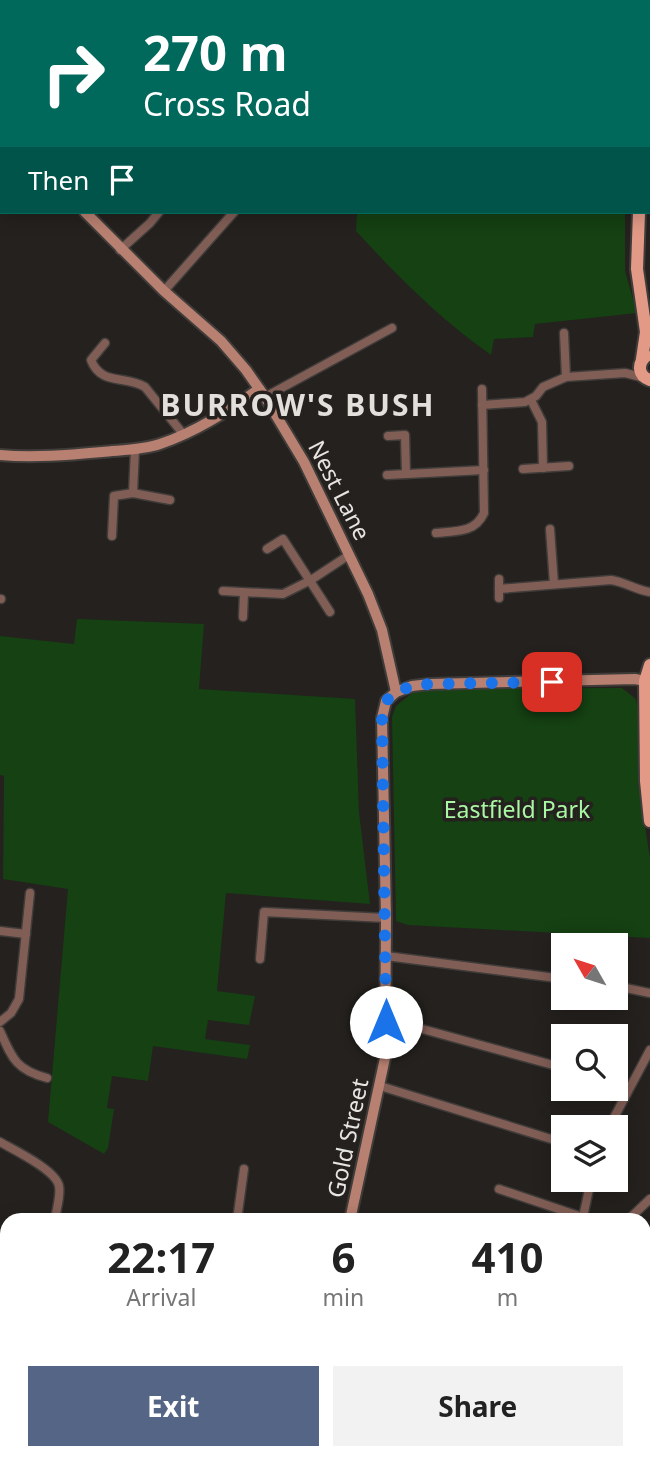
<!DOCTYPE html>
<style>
body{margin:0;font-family:"Noto Sans",sans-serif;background:#f2f2f2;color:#222;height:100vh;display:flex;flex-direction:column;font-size:26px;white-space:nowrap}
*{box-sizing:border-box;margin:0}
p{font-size:23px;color:#767676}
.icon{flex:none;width:38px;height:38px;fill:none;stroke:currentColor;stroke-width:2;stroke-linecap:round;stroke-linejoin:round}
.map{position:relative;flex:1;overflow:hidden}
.side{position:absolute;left:0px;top:1213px;width:651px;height:247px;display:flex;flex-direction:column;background:#fff;border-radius:21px 21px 0 0;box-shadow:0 4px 18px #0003}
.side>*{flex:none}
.hud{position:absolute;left:0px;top:0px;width:651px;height:214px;box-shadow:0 4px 18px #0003;background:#00695c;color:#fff;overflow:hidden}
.needle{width:46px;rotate:309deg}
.fabs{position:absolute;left:551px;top:933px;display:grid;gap:14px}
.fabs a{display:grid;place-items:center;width:77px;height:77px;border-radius:0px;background:#fff;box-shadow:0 4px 18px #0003;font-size:35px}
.pin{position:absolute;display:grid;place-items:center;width:60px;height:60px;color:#fff;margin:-30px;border-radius:14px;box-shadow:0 4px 10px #0006}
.me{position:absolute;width:77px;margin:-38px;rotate:0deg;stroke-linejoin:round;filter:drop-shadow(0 0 5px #0008)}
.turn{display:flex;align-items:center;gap:24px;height:147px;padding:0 28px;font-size:32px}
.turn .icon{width:91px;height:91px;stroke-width:2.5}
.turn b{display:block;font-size:49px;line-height:60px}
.then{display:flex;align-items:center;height:66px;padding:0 28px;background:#0003;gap:14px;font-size:26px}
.eta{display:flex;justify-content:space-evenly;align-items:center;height:119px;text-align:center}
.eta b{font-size:42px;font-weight:700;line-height:49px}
.button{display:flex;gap:14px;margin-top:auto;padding:14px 28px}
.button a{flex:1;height:80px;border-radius:0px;background:#546585;color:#fff;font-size:28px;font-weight:700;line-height:80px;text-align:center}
.button a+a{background:#f2f2f2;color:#222}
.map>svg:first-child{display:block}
.green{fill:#154113}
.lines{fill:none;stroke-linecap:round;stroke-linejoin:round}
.street-casing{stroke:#3f3c3a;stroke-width:11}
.secondary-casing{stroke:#3f3c3a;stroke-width:14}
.primary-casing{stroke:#3f3c3a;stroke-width:16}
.street{stroke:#815e55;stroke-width:8}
.secondary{stroke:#b88071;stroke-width:10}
.primary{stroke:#e29a87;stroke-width:12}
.route{stroke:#1a73e8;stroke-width:12;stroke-dasharray:0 21.6}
.labels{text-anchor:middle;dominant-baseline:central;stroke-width:7;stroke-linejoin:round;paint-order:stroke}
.street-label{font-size:23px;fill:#e7e5e3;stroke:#24211e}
.park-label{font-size:23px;fill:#a8f7a2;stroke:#24211e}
.district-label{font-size:30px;font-weight:bold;letter-spacing:2px;fill:#e3dfdb;stroke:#24211e}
</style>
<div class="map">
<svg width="650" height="1458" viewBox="0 0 650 1458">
<rect width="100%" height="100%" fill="#24211e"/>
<g class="green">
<path d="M 357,212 L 625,212 L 625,271 L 637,313 L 535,324 L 533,337 L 494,339 L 491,355 C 440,319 398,277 356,231 Z"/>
<polygon points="77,619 204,624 199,689 355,699 359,812 370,904 226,893 217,991 255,996 249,1025 208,1020 205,1039 250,1045 247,1059 153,1046 148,1081 112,1076 107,1108 114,1109 108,1148 104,1154 48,1122 68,889 3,879 4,776 0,775 0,636 74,644"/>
<polygon points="622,688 636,699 641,728 638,781 650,858 650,938 408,925 396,921 392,717 396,706 417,689"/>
</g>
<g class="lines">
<g class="street-casing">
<g id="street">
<polyline points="575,2 575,0"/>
<polyline points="649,32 650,32"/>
<polyline points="120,250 150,223 159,212"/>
<polyline points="164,291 234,212"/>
<polyline points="564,333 566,377"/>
<path d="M 105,343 L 91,360 C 101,386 126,375 145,387 L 184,435"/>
<polyline points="265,397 392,328"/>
<polyline points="531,400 542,422 543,468"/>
<polyline points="482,405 525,402 536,396 543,387 566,377 625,373 645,378"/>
<polyline points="388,436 405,435 406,474"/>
<polyline points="523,469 569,466"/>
<polyline points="387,475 484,470"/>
<polyline points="133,493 135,449"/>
<polyline points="550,529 554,584"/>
<path d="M 436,533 C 456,531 475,533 484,513 L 482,389"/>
<polyline points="112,536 114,496 133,493 170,500"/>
<polyline points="267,549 283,539 330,612"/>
<polyline points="499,579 499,598"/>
<path d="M 499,589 L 611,580 C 625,582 636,590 650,592"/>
<polyline points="223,591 283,594 311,580 349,555"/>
<polyline points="0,599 1,599"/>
<polyline points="243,617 244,593"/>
<polyline points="0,931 26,934"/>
<polyline points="386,956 564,979"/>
<polyline points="260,959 264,912 386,918"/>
<polyline points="616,986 650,993"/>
<polyline points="0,1022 11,1013 19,999 30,893"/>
<polyline points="386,1022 404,1024 564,1068"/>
<path d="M 0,1031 C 12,1058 16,1070 47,1078"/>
<polyline points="380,1086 564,1143"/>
<polyline points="616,1087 627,1093"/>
<polyline points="609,1127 650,1050"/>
<path d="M 0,1142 C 14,1150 56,1170 59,1186 C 61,1196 56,1210 55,1220"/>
<polyline points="499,1189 591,1220"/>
<polyline points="583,1217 591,1180"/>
<polyline points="237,1220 244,1169"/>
<polyline points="628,1220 650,1199"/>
<polyline points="0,1259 7,1260"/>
<polyline points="644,1286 650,1297"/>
<polyline points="644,1310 650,1312"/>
<polyline points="0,1434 7,1402"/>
<polyline points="644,1449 650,1450"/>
<polyline points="396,1452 413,1458"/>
<polyline points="118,1458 119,1452"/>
<polyline points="553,1458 554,1452"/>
<polyline points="629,1458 629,1452"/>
</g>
</g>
<g class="secondary-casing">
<g id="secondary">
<polyline points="0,100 2,103"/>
<polyline points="85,212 164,291 221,341 246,370 265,397 304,462 368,594 382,630 396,692"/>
<path d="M 0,455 C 33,458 69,455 102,452 C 121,450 142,450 160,444 C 196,432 228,411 259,389"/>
<polyline points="350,1220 385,1058 386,918 382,718 386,701 396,692 412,686 430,684 635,679 645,681"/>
<polyline points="293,1458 295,1452"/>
</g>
</g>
<g class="primary-casing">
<g id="primary">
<polyline points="649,147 650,143"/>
<polyline points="639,212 637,269 646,332 642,359"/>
<path d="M 646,356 C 637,364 638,376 650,380"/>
<polyline points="650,665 645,681 646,781 650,821"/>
</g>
</g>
<use href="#street" class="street"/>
<use href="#secondary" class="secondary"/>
<use href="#primary" class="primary"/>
</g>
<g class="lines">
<polyline class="route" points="386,1022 382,718 386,701 396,692 412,686 430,684 552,682"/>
</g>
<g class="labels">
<g class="street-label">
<text transform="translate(340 490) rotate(63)">Nest Lane</text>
<text transform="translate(347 1138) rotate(-78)">Gold Street</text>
</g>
<g class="park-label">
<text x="517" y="809">Eastfield Park</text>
</g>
<g class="district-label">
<text x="298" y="404">BURROW'S BUSH</text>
</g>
</g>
</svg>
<div class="fabs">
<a><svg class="needle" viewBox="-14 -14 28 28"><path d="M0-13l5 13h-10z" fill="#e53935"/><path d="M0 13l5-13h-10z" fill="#767676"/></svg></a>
<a><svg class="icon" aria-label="search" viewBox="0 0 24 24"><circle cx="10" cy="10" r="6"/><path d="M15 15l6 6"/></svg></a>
<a><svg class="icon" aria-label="layers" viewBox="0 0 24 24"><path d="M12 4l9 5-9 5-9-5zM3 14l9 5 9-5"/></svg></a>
</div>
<div class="pin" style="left:552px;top:682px;background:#d93025"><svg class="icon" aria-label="arrive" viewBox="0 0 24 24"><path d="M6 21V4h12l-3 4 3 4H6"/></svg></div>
<svg class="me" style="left:386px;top:1022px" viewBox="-20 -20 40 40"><circle r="19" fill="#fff"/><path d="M0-13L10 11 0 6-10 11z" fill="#1a73e8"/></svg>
<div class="hud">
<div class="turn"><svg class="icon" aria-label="right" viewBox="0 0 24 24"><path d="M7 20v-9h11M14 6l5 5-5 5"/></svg><div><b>270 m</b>Cross Road</div></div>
<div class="then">Then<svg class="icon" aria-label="arrive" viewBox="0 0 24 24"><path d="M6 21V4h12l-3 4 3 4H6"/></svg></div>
</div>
<section class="side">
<div class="eta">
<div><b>22:17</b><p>Arrival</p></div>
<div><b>6</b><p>min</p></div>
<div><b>410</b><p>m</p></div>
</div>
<div class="button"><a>Exit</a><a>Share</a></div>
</section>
</div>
